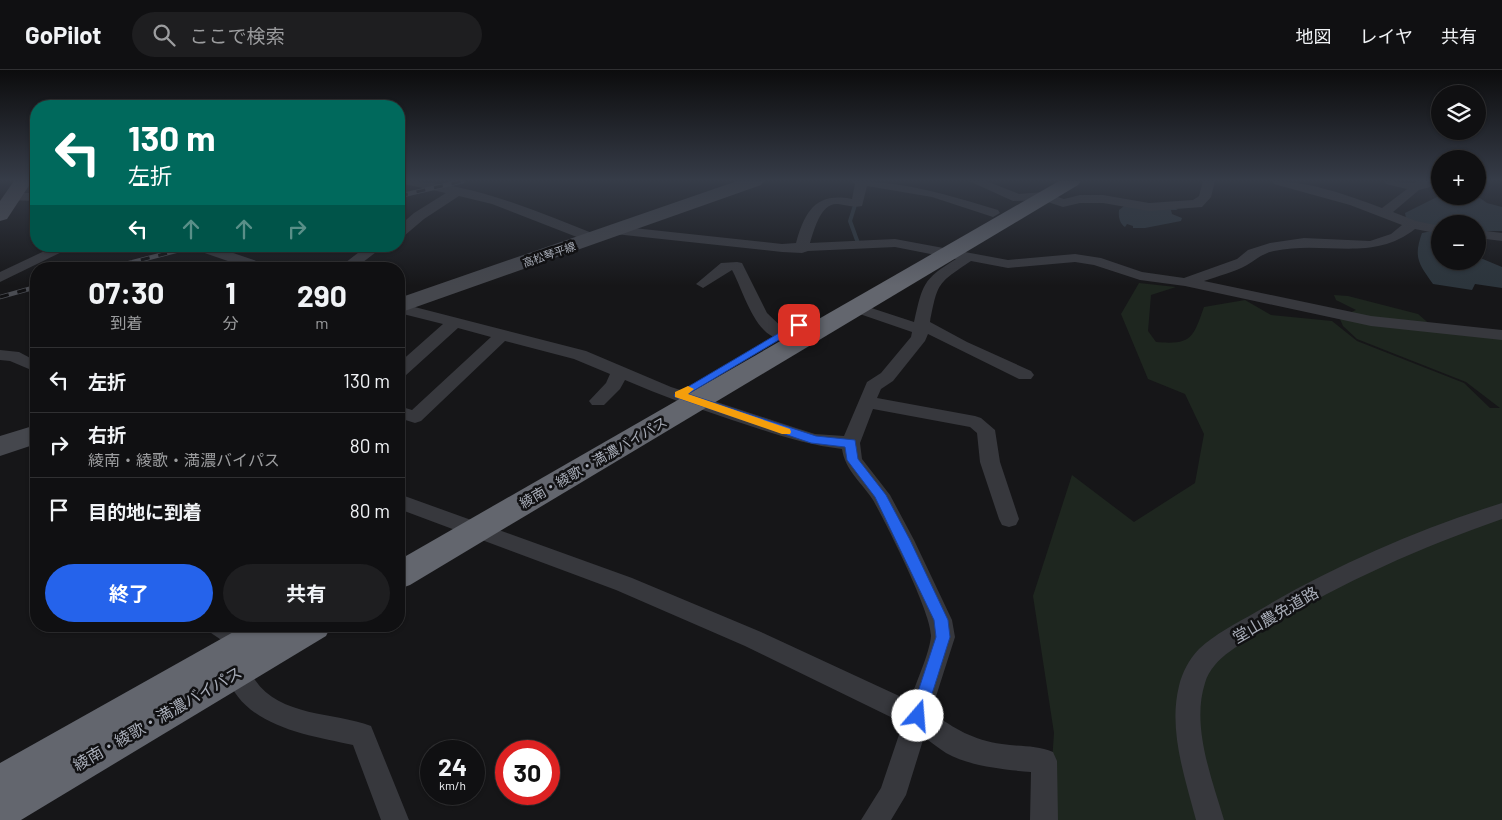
<!DOCTYPE html>
<html lang="ja">
<meta charset="utf-8">
<style>
body{margin:0;font-family:Barlow,"Noto Sans JP",sans-serif;background:#1e1e20;color:#f1f3f6;height:100vh;display:flex;flex-direction:column;font-size:19px;white-space:nowrap}
*{box-sizing:border-box;margin:0}
p{font-size:16px;color:#9c9d9f}
.icon{flex:none;width:28px;height:28px;fill:none;stroke:currentColor;stroke-width:2;stroke-linecap:round;stroke-linejoin:round}
.map{position:relative;flex:1;overflow:hidden}
.details{position:absolute;left:30px;top:192px;width:375px;height:370px;display:flex;flex-direction:column;background:#101012;border-radius:20px;box-shadow:0 1px 4px #0004,0 0 0 1px #303032}
.details>*{flex:none}
.hud{position:absolute;left:30px;top:30px;width:375px;height:152px;border-radius:20px;box-shadow:0 1px 4px #0004,0 0 0 1px #303032;background:#00695c;color:#fff;overflow:hidden}
.buttons{position:absolute;left:1431px;top:15px;display:grid;gap:10px}
.buttons a{display:grid;place-items:center;width:55px;height:55px;border-radius:50%;background:#101012;box-shadow:0 1px 4px #0004,0 0 0 1px #303032;font-size:25px}
.speed{position:absolute;left:420px;top:670px;display:flex;gap:10px;font-size:25px;font-weight:700;text-align:center}
.speed>*{display:grid;place-content:center;width:65px;height:65px;border-radius:50%;background:#101012;box-shadow:0 1px 4px #0004,0 0 0 1px #303032;line-height:1}
.speed small{font-size:12px;font-weight:400}
.speed .limit{border:8px solid #d22;background:#fff;color:#111}
.pin{position:absolute;display:grid;place-items:center;width:42px;height:42px;color:#fff;margin:-21px;border-radius:10px;box-shadow:0 2px 8px #0006}
.me{position:absolute;width:55px;margin:-28px;rotate:18deg;stroke-linejoin:round;filter:drop-shadow(0 0 4px #0008)}
.turn{display:flex;align-items:center;gap:18px;height:105px;padding:0 15px;font-size:22px}
.turn .icon{width:65px;height:65px;stroke-width:2.5}
.turn b{display:block;font-size:35px;line-height:42px}
.lanes{display:flex;align-items:center;height:48px;padding:0 15px;background:#0003;justify-content:center;gap:25px;direction:ltr}
.lanes .off{opacity:.35}
.eta{display:flex;justify-content:space-evenly;align-items:center;height:85px;text-align:center}
.eta b{font-size:30px;font-weight:700;line-height:35px}
.cta{display:flex;gap:10px;margin-top:auto;padding:10px 15px}
.cta a{flex:1;height:58px;border-radius:30px;background:#2563eb;color:#fff;font-size:20px;font-weight:700;line-height:58px;text-align:center}
.cta a+a{background:#1e1e20;color:#f1f3f6}
ul{padding:0;list-style:none}
li{display:flex;align-items:center;gap:15px;height:65px;padding:0 15px;border-top:1px solid #303032}
li div{flex:1}
li b{display:block;font-size:19px}
li em{font-style:normal}
header{display:flex;align-items:center;gap:30px;box-sizing:border-box;height:70px;padding:0 25px;background:#101012;border-bottom:1px solid #303032}
header strong{font-size:24px}
nav{display:flex;gap:28px;margin-inline-start:auto;font-size:18px}
.search{width:350px;height:45px;background:#1e1e20;display:flex;align-items:center;gap:12px;box-sizing:border-box;padding:0 18px;border-radius:28px;color:#9c9d9f;font-size:19px}
.map>svg:first-child{display:block}
.green{fill:#1e261f}
.water{fill:#2c353c}
.lines{fill:none;stroke-linecap:round;stroke-linejoin:round}
.stream{stroke:#2c353c;stroke-width:4}
.street{fill:#37383d;fill-rule:evenodd}
.secondary{fill:#45474d;fill-rule:evenodd}
.primary{fill:#53555c;fill-rule:evenodd}
.highway{fill:#63666e;fill-rule:evenodd}
.rail-casing{stroke:#4a4c52;stroke-width:4.5}
.rail{stroke:#111113;stroke-width:3;stroke-dasharray:9;stroke-linecap:butt}
.route{fill:#2563eb;stroke:#184099}
.slow{fill:#f59e0b}
.labels{text-anchor:middle;dominant-baseline:central;stroke-width:5;stroke-linejoin:round;paint-order:stroke}
.far-street-label{font-size:11px;fill:#a8adb8;stroke:#111113}
.street-label{font-size:14px;fill:#a8adb8;stroke:#111113}
.near-street-label{font-size:16px;fill:#a8adb8;stroke:#111113}
</style>
<header>
<strong>GoPilot</strong>
<div class="search"><svg class="icon" aria-label="search" viewBox="0 0 24 24"><circle cx="10" cy="10" r="6"/><path d="M15 15l6 6"/></svg>ここで検索</div>
<nav><a>地図</a><a>レイヤ</a><a>共有</a></nav>
</header>
<div class="map">
<svg width="1502" height="750" viewBox="0 0 1502 750">
<rect width="100%" height="100%" fill="#161618"/>
<g class="green">
<path d="M 1139,213 L 1176,217 L 1151,225 L 1148,261 L 1156,272 C 1192,275 1193,268 1204,237 L 1245,230 L 1271,245 L 1332,251 L 1357,271 L 1464,313 L 1490,338 L 1500,338 L 1466,312 L 1357,269 L 1343,256 L 1339,247 L 1502,268 L 1502,750 L 1048,750 L 1054,663 L 1033,526 L 1072,405 L 1134,452 L 1195,413 L 1204,364 L 1185,324 L 1148,309 L 1121,244 Z"/>
<polygon points="1334,225 1348,226 1418,244 1433,257 1345,245 1356,240 1336,230"/>
</g>
<g class="water">
<polygon points="1439,126 1480,128 1487,133 1502,137 1502,161 1478,161 1478,154 1440,154 1440,157 1418,153 1406,148 1405,143"/>
<path d="M 1124,136 L 1174,138 L 1178,140 L 1171,140 L 1172,144 L 1182,148 L 1181,151 L 1145,158 L 1133,158 L 1133,156 L 1127,154 L 1125,157 C 1120,154 1118,147 1119,140 Z"/>
<path d="M 1427,162 L 1432,162 L 1440,172 L 1440,191 L 1478,191 L 1478,187 L 1502,197 L 1502,218 L 1475,214 L 1472,220 L 1433,214 C 1419,194 1413,188 1422,163 Z"/>
</g>
<g class="lines">
<polyline class="stream" points="855,135 850,151 858,173"/>
<g class="street">
<path d="M 402,111 C 470,111 535,141 597,165 L 599,168 L 592,172 L 587,171 L 492,134 L 459,126 L 424,149 L 404,166 L 399,167 L 399,156 L 414,143 L 446,123 L 404,114 Z"/>
<path d="M 852,111 C 903,111 949,125 998,140 L 1000,143 L 993,147 L 932,127 L 867,116 L 862,136 C 853,138 846,135 838,134 C 821,132 814,160 810,173 L 895,169 L 1008,190 L 1075,184 L 1101,188 L 1142,202 L 1184,208 L 1237,189 L 1248,180 L 1270,173 L 1304,168 L 1370,171 L 1391,164 L 1402,155 L 1350,135 L 1274,114 L 1272,111 C 1309,111 1347,125 1382,138 L 1407,119 L 1386,114 L 1384,111 L 1414,113 L 1417,111 L 1430,111 L 1432,114 L 1430,117 L 1419,120 L 1393,142 L 1416,151 L 1440,156 L 1440,164 L 1415,159 C 1372,193 1324,170 1274,181 C 1263,183 1257,189 1247,195 C 1235,202 1218,206 1204,211 L 1371,246 L 1502,260 L 1502,270 L 1371,256 L 1185,216 L 1140,210 L 1094,195 L 1075,192 L 1008,198 L 971,191 C 937,214 938,212 930,252 L 967,272 L 1031,301 L 1034,305 L 1031,309 L 1019,309 L 928,264 L 925,271 L 893,311 L 881,319 L 877,328 L 975,346 L 981,348 L 995,360 L 1000,392 L 1019,449 L 1016,455 L 1009,457 L 1002,455 L 999,449 L 980,392 L 977,363 L 970,357 L 873,339 L 860,373 L 862,389 L 890,425 L 914,470 L 952,550 L 955,567 L 931,642 C 955,659 973,670 1002,674 C 1020,677 1037,675 1053,682 L 1057,691 L 1058,750 L 1030,750 L 1031,702 C 1006,700 968,696 946,683 C 938,678 931,672 924,667 L 906,725 L 891,750 L 861,750 L 881,718 L 903,653 L 745,576 L 616,520 L 399,439 L 399,424 L 632,508 L 761,562 L 910,631 C 915,615 930,582 931,566 C 932,544 886,453 873,430 C 862,413 845,400 842,379 C 804,375 769,362 732,350 C 696,338 660,325 625,310 L 620,319 L 604,335 L 592,335 L 589,331 L 606,313 L 610,304 L 574,289 L 505,271 L 421,351 L 415,353 L 399,348 L 399,336 L 412,340 L 491,267 L 458,258 L 405,306 L 399,307 L 399,293 L 443,254 L 399,243 L 399,233 L 586,281 L 671,317 L 796,358 L 815,364 L 844,366 L 867,312 L 881,303 L 911,267 L 912,262 L 851,241 L 848,238 L 856,233 L 914,252 C 923,214 922,210 956,189 L 895,177 L 808,181 L 802,183 L 782,182 L 615,164 L 608,160 L 615,156 L 782,174 L 796,173 C 805,141 816,122 852,129 L 855,114 Z"/>
<polygon points="969,111 986,111 1019,124 1043,122 1064,129 1080,125 1103,125 1149,133 1193,130 1199,126 1203,111 1215,111 1211,127 1202,137 1149,141 1103,133 1080,133 1063,137 1042,130 1013,131"/>
<polygon points="12,123 36,123 36,131 7,130 6,127 7,124"/>
<polygon points="1478,160 1502,163 1502,171 1478,168"/>
<polygon points="55,176 74,176 0,212 0,202"/>
<polygon points="191,176 213,176 271,196 273,199 251,199 193,179"/>
<polygon points="367,176 384,176 354,199 337,199"/>
<path d="M 737,192 L 742,193 L 767,243 L 790,265 L 788,268 C 757,276 743,219 732,200 L 703,218 L 696,214 L 721,193 Z"/>
<polygon points="0,280 19,282 36,291 36,302 10,291 0,290"/>
<path d="M 1502,433 L 1502,449 C 1419,478 1340,513 1266,559 C 1244,573 1213,586 1205,613 C 1191,656 1212,709 1224,750 L 1196,750 C 1185,708 1168,660 1179,616 C 1182,603 1189,589 1199,579 C 1215,564 1237,553 1256,542 C 1333,496 1416,460 1502,433 Z"/>
<path d="M 205,556 L 238,556 C 242,562 249,569 251,576 C 253,589 246,597 255,610 C 280,647 334,642 371,656 L 409,750 L 381,750 L 353,675 C 307,665 241,656 226,603 C 223,595 230,584 226,576 C 221,566 210,566 205,556 Z"/>
</g>
<g class="secondary">
<polygon points="737,111 764,111 761,115 399,243 399,228"/>
<polygon points="36,355 36,374 0,386 0,366"/>
</g>
<polygon class="primary" points="14,111 32,111 7,149 0,151 0,131"/>
<g class="highway">
<polygon points="1059,111 1081,111 1078,115 410,515 399,519 399,490"/>
<polygon points="244,556 331,556 326,566 21,750 0,750 0,693"/>
</g>
<g class="rail-casing">
<g id="rail">
<polyline points="399,126 463,111"/>
<polyline points="106,199 195,176"/>
<polyline points="0,227 36,217"/>
</g>
</g>
<use href="#rail" class="rail"/>
</g>
<linearGradient id="sky" x2="0" y2="1"><stop stop-color="#0c0c0d"/><stop offset="0.51" stop-color="#363c48"/><stop offset="1" stop-color="#363c48" stop-opacity="0"/></linearGradient>
<rect width="1502" height="216" fill="url(#sky)"/>
<polygon class="route" points="796,253 804,255 688,324 816,366 855,370 858,389 886,425 910,470 948,550 950,567 925,646 923,652 918,654 912,652 910,646 936,567 934,550 875,427 847,390 845,377 811,373 675,327 674,325"/>
<polygon class="slow" points="688,316 694,319 688,324 790,359 791,362 790,364 782,364 675,327 675,322"/>
<g class="labels">
<g class="far-street-label">
<text transform="translate(549 184) rotate(-19)">高松琴平線</text>
</g>
<g class="street-label">
<text transform="translate(593 392) rotate(-30)">綾南・綾歌・満濃バイパス</text>
</g>
<g class="near-street-label">
<text transform="translate(1275 544) rotate(-30)">堂山農免道路</text>
<text transform="translate(157 648) rotate(-30)">綾南・綾歌・満濃バイパス</text>
</g>
</g>
</svg>
<div class="buttons">
<a><svg class="icon" aria-label="layers" viewBox="0 0 24 24"><path d="M12 4l9 5-9 5-9-5zM3 14l9 5 9-5"/></svg></a>
<a>+</a>
<a>−</a>
</div>
<div class="speed"><div>24<small>km/h</small></div><div class="limit">30</div></div>
<div class="pin" style="left:799px;top:255px;background:#d93025"><svg class="icon" aria-label="arrive" viewBox="0 0 24 24"><path d="M6 21V4h12l-3 4 3 4H6"/></svg></div>
<svg class="me" style="left:918px;top:646px" viewBox="-20 -20 40 40"><circle r="19" fill="#fff"/><path d="M0-13L10 11 0 6-10 11z" fill="#2563eb"/></svg>
<div class="hud">
<div class="turn"><svg class="icon" aria-label="left" viewBox="0 0 24 24"><path d="M17 20v-9H6M10 6l-5 5 5 5"/></svg><div><b>130 m</b>左折</div></div>
<div class="lanes"><svg class="icon" aria-label="left" viewBox="0 0 24 24"><path d="M17 20v-9H6M10 6l-5 5 5 5"/></svg><svg class="icon off" aria-label="ahead" viewBox="0 0 24 24"><path d="M12 20V5M6 11l6-6 6 6"/></svg><svg class="icon off" aria-label="ahead" viewBox="0 0 24 24"><path d="M12 20V5M6 11l6-6 6 6"/></svg><svg class="icon off" aria-label="right" viewBox="0 0 24 24"><path d="M7 20v-9h11M14 6l5 5-5 5"/></svg></div>
</div>
<section class="details">
<div class="eta">
<div><b>07:30</b><p>到着</p></div>
<div><b>1</b><p>分</p></div>
<div><b>290</b><p>m</p></div>
</div>
<ul>
<li><svg class="icon" aria-label="left" viewBox="0 0 24 24"><path d="M17 20v-9H6M10 6l-5 5 5 5"/></svg><div><b>左折</b></div><em>130 m</em></li>
<li><svg class="icon" aria-label="right" viewBox="0 0 24 24"><path d="M7 20v-9h11M14 6l5 5-5 5"/></svg><div><b>右折</b><p>綾南・綾歌・満濃バイパス</p></div><em>80 m</em></li>
<li><svg class="icon" aria-label="arrive" viewBox="0 0 24 24"><path d="M6 21V4h12l-3 4 3 4H6"/></svg><div><b>目的地に到着</b></div><em>80 m</em></li>
</ul>
<div class="cta"><a>終了</a><a>共有</a></div>
</section>
</div>
